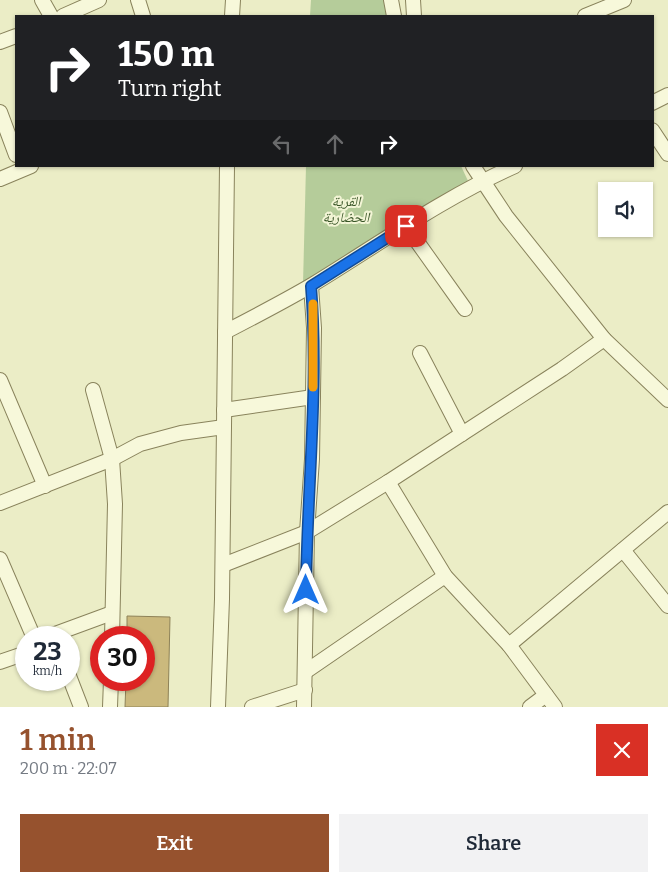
<!DOCTYPE html>
<meta charset="utf-8">
<style>
body{margin:0;font-family:Bitter,"Noto Naskh Arabic",serif;background:#f2f2f3;color:#1f2937;height:100vh;display:flex;flex-direction:column;font-size:19px;white-space:nowrap}
*{box-sizing:border-box;margin:0}
p{font-size:16px;color:#747a83}
.icon{flex:none;width:28px;height:28px;fill:none;stroke:currentColor;stroke-width:2;stroke-linecap:round;stroke-linejoin:round}
.map{position:relative;height:707px;overflow:hidden}
.panel{display:flex;flex-direction:column;background:#fff;flex:1}
.panel>*{flex:none}
.banner{position:absolute;left:15px;top:15px;width:639px;height:152px;border-radius:0px;box-shadow:0 1px 4px #0004;background:#202124;color:#fff;overflow:hidden}
.tools{position:absolute;left:598px;top:182px;display:grid;gap:10px}
.tools a{display:grid;place-items:center;width:55px;height:55px;border-radius:0px;background:#fff;box-shadow:0 1px 4px #0004;font-size:25px}
.speed{position:absolute;left:15px;top:626px;display:flex;gap:10px;font-size:25px;font-weight:700;text-align:center}
.speed>*{display:grid;place-content:center;width:65px;height:65px;border-radius:50%;background:#fff;box-shadow:0 1px 4px #0004;line-height:1}
.speed small{font-size:12px;font-weight:400}
.speed .limit{border:8px solid #d22;background:#fff;color:#111}
.pin{position:absolute;display:grid;place-items:center;width:42px;height:42px;color:#fff;margin:-21px;border-radius:10px;box-shadow:0 2px 8px #0006}
.me{position:absolute;width:55px;margin:-28px;rotate:0deg;stroke-linejoin:round;filter:drop-shadow(0 0 4px #0008)}
.turn{display:flex;align-items:center;gap:18px;height:105px;padding:0 20px;font-size:22px}
.turn .icon{width:65px;height:65px;stroke-width:2.5}
.turn b{display:block;font-size:35px;line-height:42px}
.lanes{display:flex;align-items:center;height:48px;padding:0 20px;background:#0003;justify-content:center;gap:25px;direction:ltr}
.lanes .off{opacity:.35}
.round{display:grid;place-items:center;flex:none;width:52px;height:52px;border-radius:0px;background:#f2f2f3}
.head{display:flex;align-items:center;justify-content:space-between;height:85px;padding:0 20px}
h1{font-size:30px;font-weight:600;line-height:38px;color:#96522e}
.action{display:flex;gap:10px;margin-top:auto;padding:10px 20px}
.action a{flex:1;height:58px;border-radius:0px;background:#96522e;color:#fff;font-size:20px;font-weight:600;line-height:58px;text-align:center}
.action a+a{background:#f2f2f3;color:#1f2937}
.map>svg:first-child{display:block}
.green{fill:#b5cc9a}
.building{fill:#cbb97d;stroke:#8e8258}
.lines{fill:none;stroke-linecap:round;stroke-linejoin:round}
.minor-casing{stroke:#89835c;stroke-width:16}
.minor{stroke:#f7f8da;stroke-width:14}
.route-casing{stroke:#114b97;stroke-width:12}
.route{stroke:#1a73e8;stroke-width:9}
.slow{stroke:#f59e0b;stroke-width:9}
.labels{text-anchor:middle;dominant-baseline:central;stroke-width:4;stroke-linejoin:round;paint-order:stroke}
.park-label{font-size:14px;font-style:italic;fill:#395527;stroke:#f3f5d6}
</style>
<div class="map">
<svg width="668" height="707" viewBox="0 0 668 707">
<rect width="100%" height="100%" fill="#ebedc6"/>
<g class="green">
<polygon points="311,0 387,0 393,16 310,16"/>
<polygon points="306,166 461,166 469,183 303,284"/>
</g>
<polygon class="building" points="127,616 170,617 168,707 125,707 126,680 144,680 144,638 127,638"/>
<g class="lines">
<g class="minor-casing">
<g id="minor">
<polyline points="42,0 51,16"/>
<polyline points="138,0 143,16"/>
<polyline points="391,0 394,16"/>
<polyline points="413,0 414,16"/>
<polyline points="63,16 99,0"/>
<polyline points="232,16 233,0"/>
<polyline points="585,16 624,0"/>
<polyline points="0,42 16,36"/>
<polyline points="652,103 668,95"/>
<polyline points="0,112 16,155"/>
<polyline points="652,130 668,154"/>
<polyline points="473,166 506,216 604,339 668,400"/>
<polyline points="0,179 31,166"/>
<polyline points="406,226 465,309"/>
<path d="M 225,332 C 254,317 283,302 312,285 C 379,244 443,198 515,166"/>
<polyline points="420,353 462,434"/>
<polyline points="0,380 45,486"/>
<polyline points="93,390 112,459 115,504 112,638"/>
<polyline points="224,410 313,397"/>
<polyline points="388,482 445,576 509,645 555,707"/>
<polyline points="0,503 112,459 140,444 181,433 224,427"/>
<polyline points="623,550 668,606"/>
<polyline points="0,559 34,638"/>
<polyline points="223,565 307,532 388,482 562,369 604,339"/>
<polyline points="44,638 112,613"/>
<polyline points="509,645 668,512"/>
<polyline points="0,662 26,653"/>
<polyline points="305,672 445,576"/>
<polyline points="69,676 81,707"/>
<polyline points="110,707 111,680"/>
<polyline points="218,707 222,599 227,166"/>
<polyline points="252,707 305,690"/>
<polyline points="304,707 307,532 312,459 314,328 311,286"/>
<polyline points="530,707 546,695"/>
</g>
</g>
<use href="#minor" class="minor"/>
</g>
<g class="lines">
<g class="route-casing">
<path id="route" d="M 306,590 C 307,489 319,387 311,286 L 406,226"/>
</g>
<use href="#route" class="route"/>
<polyline class="slow" points="313,304 313,387"/>
</g>
<g class="labels">
<g class="park-label">
<text x="346" y="201">القرية<tspan x="346" dy="16">الحضارية</tspan></text>
</g>
</g>
</svg>
<div class="tools">
<a><svg class="icon" aria-label="sound" viewBox="0 0 24 24"><path d="M4 9h4l5-4v14l-5-4H4zM17 9q2 3 0 6"/></svg></a>
</div>
<div class="speed"><div>23<small>km/h</small></div><div class="limit">30</div></div>
<div class="pin" style="left:406px;top:226px;background:#d93025"><svg class="icon" aria-label="arrive" viewBox="0 0 24 24"><path d="M6 21V4h12l-3 4 3 4H6"/></svg></div>
<svg class="me" style="left:306px;top:590px" viewBox="-20 -20 40 40"><path d="M0-17L14 15 0 8-14 15z" fill="#1a73e8" stroke="#fff" stroke-width="4"/></svg>
<div class="banner">
<div class="turn"><svg class="icon" aria-label="right" viewBox="0 0 24 24"><path d="M7 20v-9h11M14 6l5 5-5 5"/></svg><div><b>150 m</b>Turn right</div></div>
<div class="lanes"><svg class="icon off" aria-label="left" viewBox="0 0 24 24"><path d="M17 20v-9H6M10 6l-5 5 5 5"/></svg><svg class="icon off" aria-label="ahead" viewBox="0 0 24 24"><path d="M12 20V5M6 11l6-6 6 6"/></svg><svg class="icon" aria-label="right" viewBox="0 0 24 24"><path d="M7 20v-9h11M14 6l5 5-5 5"/></svg></div>
</div>
</div>
<section class="panel">
<div class="head"><div><h1>1 min</h1><p>200 m · 22:07</p></div><a class="round" style="background:#d93025;color:#fff"><svg class="icon" aria-label="close" viewBox="0 0 24 24"><path d="M6 6l12 12M18 6L6 18"/></svg></a></div>
<div class="action"><a>Exit</a><a>Share</a></div>
</section>
